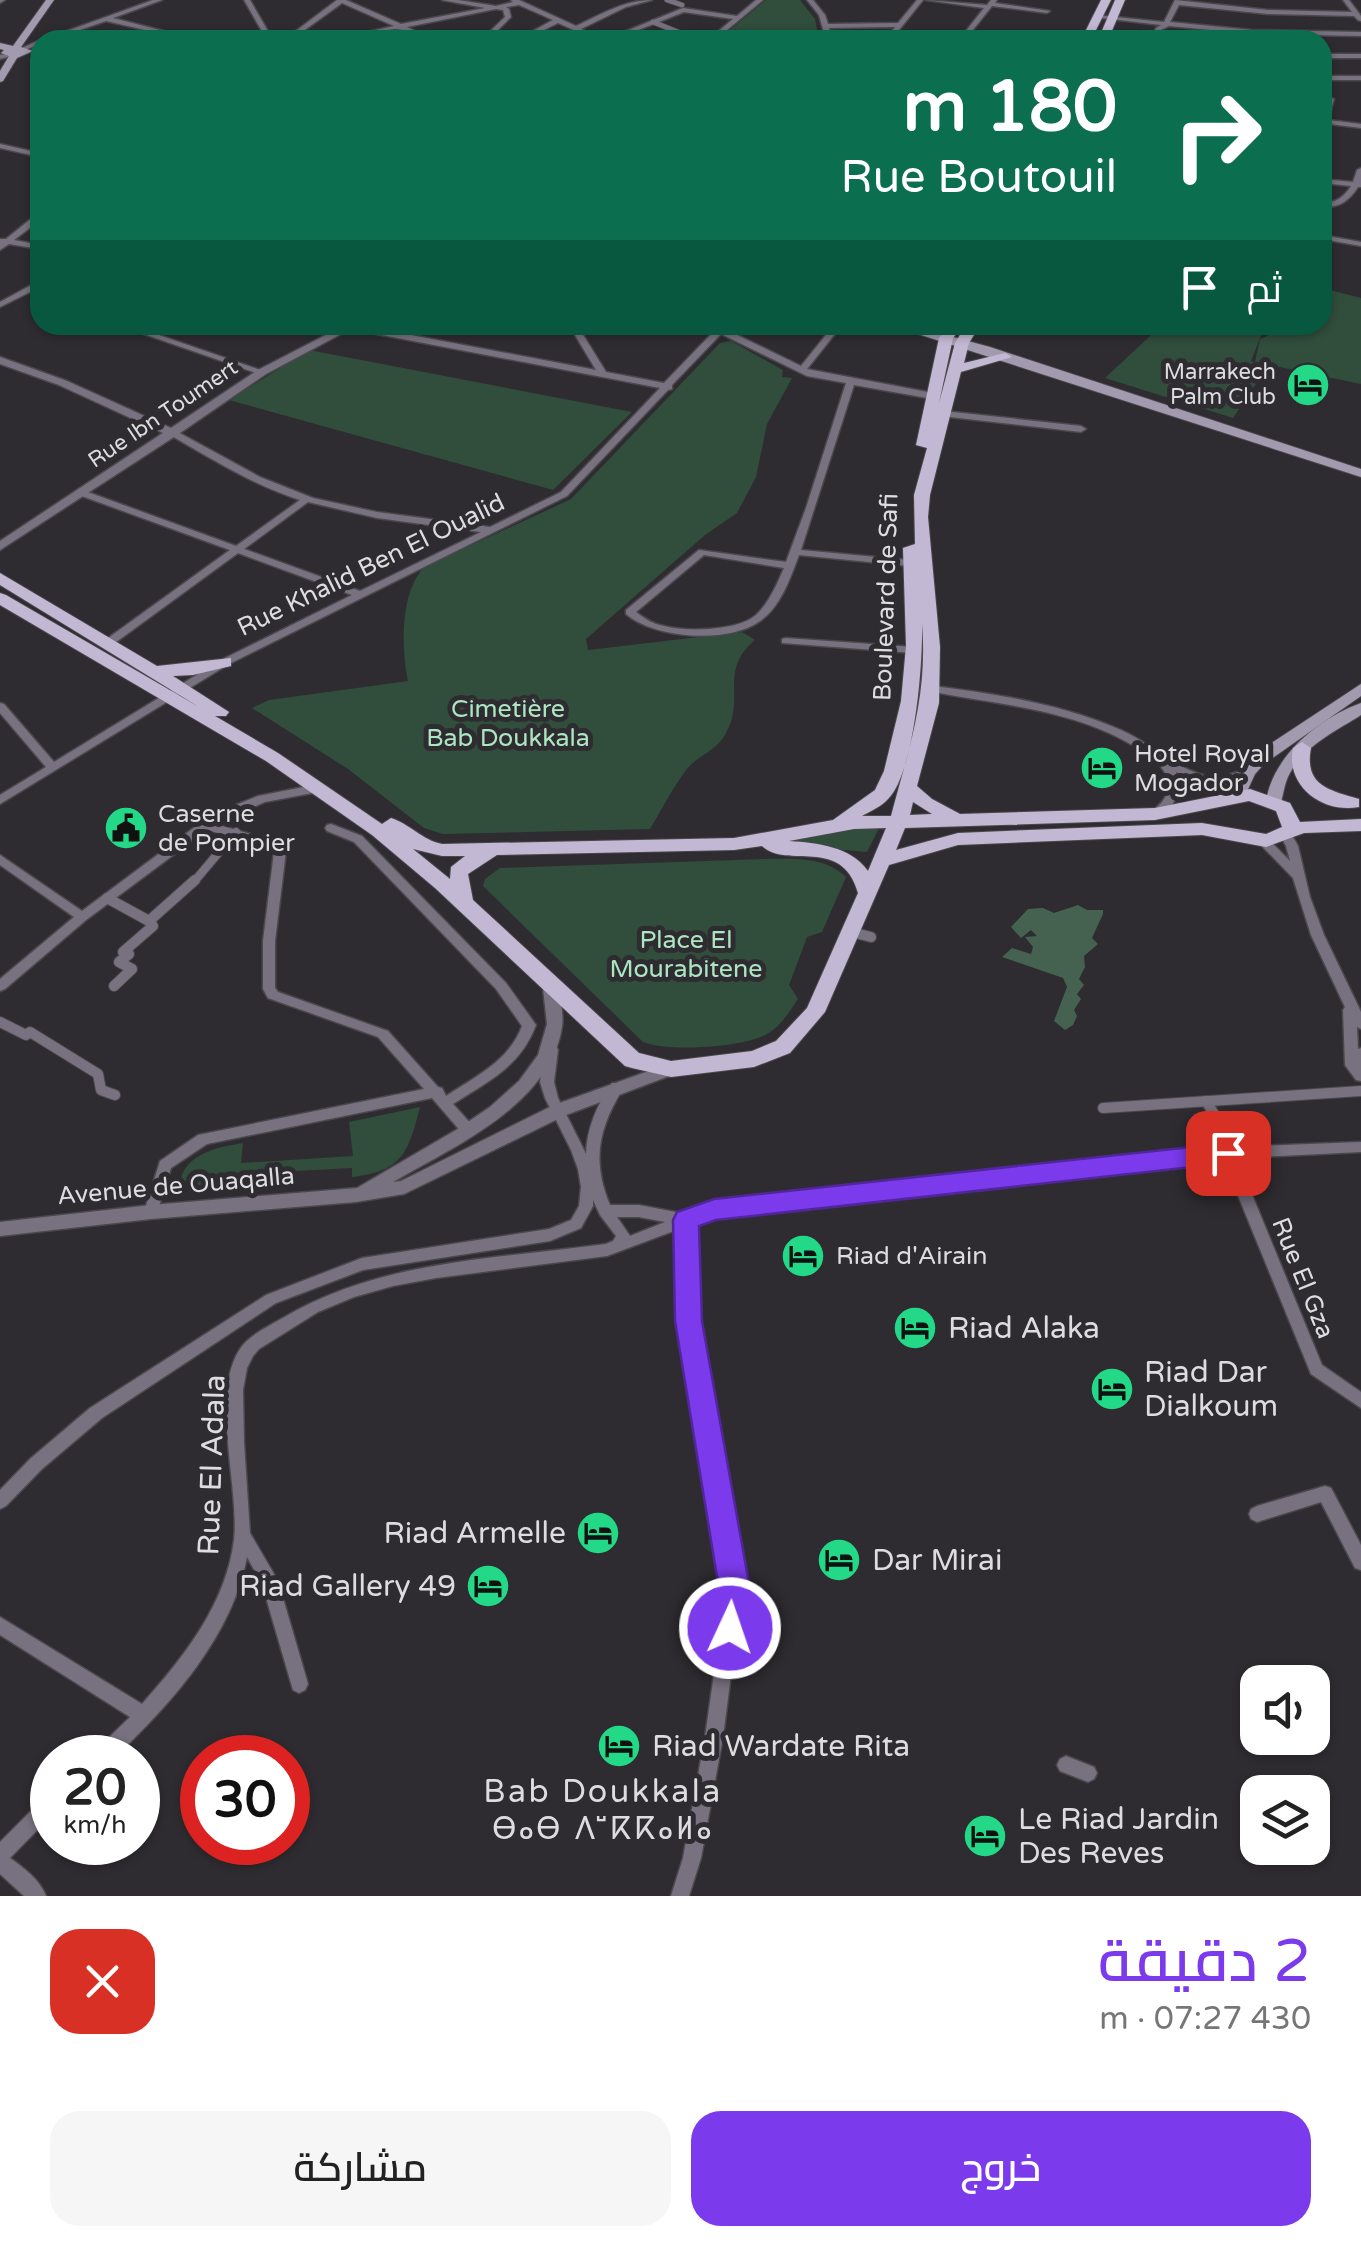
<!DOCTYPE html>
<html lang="ar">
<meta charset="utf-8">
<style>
body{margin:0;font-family:"Varela Round",Cairo,"Noto Sans Tifinagh",sans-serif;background:#f6f6f6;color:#222;direction:rtl;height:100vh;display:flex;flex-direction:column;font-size:38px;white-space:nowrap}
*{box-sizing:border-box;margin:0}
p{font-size:32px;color:#767676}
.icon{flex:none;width:55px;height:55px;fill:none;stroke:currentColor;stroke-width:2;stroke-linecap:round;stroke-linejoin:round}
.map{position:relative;height:1896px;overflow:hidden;direction:ltr}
.drawer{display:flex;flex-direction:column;background:#fff;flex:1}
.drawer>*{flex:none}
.top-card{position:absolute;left:30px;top:30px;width:1302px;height:305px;border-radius:30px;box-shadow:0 2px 8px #0004;direction:rtl;background:#0b6e4f;color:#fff;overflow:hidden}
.fabs{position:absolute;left:1240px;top:1665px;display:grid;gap:20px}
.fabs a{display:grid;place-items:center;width:90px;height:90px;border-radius:20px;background:#fff;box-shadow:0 2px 8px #0004;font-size:50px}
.speed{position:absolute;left:30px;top:1735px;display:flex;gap:20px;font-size:50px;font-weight:700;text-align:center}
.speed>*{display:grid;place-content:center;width:130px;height:130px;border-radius:50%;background:#fff;box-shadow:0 2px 8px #0004;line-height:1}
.speed small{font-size:25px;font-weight:400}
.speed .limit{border:15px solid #d22;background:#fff;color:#111}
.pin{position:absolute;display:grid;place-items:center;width:85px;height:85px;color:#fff;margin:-42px;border-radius:20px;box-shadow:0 5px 15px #0006}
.me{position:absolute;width:110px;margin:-55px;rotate:3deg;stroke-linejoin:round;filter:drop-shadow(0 0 8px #0008)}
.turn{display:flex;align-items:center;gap:35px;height:210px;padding:0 50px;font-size:45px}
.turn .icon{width:130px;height:130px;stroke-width:2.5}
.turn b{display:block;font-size:70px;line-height:85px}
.then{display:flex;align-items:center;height:95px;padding:0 50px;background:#0003;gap:20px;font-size:38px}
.round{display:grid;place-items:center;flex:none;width:105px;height:105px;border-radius:30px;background:#f6f6f6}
.headline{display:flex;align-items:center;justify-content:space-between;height:170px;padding:0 50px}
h1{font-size:60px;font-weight:600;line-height:75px;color:#7c3aed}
.cta{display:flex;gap:20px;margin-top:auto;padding:20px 50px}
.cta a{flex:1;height:115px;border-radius:30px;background:#7c3aed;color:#fff;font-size:40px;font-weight:600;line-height:115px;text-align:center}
.cta a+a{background:#f6f6f6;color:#222}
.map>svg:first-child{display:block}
.green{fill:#314d3c}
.forest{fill:#44624f}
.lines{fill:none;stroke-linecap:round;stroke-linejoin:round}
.pedestrian-far2-casing{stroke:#4a484c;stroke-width:6}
.pedestrian-far1-casing{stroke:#4a484c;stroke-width:10}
.pedestrian-casing{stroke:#4a484c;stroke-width:12}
.minor-casing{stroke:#4a484c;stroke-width:3}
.tertiary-casing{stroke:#4a484c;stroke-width:3}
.secondary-casing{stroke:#4a484c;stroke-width:2}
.primary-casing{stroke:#4a484c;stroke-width:2}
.pedestrian-far2{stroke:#787280;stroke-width:5}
.pedestrian-far1{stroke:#787280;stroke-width:8}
.pedestrian{stroke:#787280;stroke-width:10}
.minor{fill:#787280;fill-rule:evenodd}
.tertiary{fill:#787280;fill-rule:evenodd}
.secondary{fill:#a29aaf;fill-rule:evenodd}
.primary{fill:#c3b8d3;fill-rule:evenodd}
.route{fill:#7c3aed;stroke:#51269a;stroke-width:2.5}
.labels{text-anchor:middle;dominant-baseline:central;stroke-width:10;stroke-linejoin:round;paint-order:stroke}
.far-poi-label{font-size:22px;fill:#dddcdf;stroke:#2e2c30;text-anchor:end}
.far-street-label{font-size:22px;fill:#dddcdf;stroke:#2e2c30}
.street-label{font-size:25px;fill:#dddcdf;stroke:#2e2c30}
.park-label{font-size:25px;fill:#ace5c1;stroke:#2e2c30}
.poi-label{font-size:25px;fill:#dddcdf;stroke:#2e2c30;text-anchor:start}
.near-poi-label{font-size:30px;fill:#dddcdf;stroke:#2e2c30;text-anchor:start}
.near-street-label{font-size:30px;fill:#dddcdf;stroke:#2e2c30}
.near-neighbourhood-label{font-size:32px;letter-spacing:2.5px;fill:#dddcdf;stroke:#2e2c30}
</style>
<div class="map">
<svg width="1361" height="1896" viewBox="0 0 1361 1896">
<rect width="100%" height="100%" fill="#2e2c30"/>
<g class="green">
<polygon points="766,0 800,0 815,19 819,40 718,40"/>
<polygon points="1330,290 1361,298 1361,384 1255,362 1260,339 1269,335 1276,325 1322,325 1323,291"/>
<polygon points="1162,325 1223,325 1262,333 1251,361 1266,369 1233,418 1105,378"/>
<path d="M 731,341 L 783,370 L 782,377 L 792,378 L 767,424 L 756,477 L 737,513 L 705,535 L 586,639 L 588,650 L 742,632 L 755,640 C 718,671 746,697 726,733 C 717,751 698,755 687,769 C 673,787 662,809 650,829 L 443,834 L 424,828 L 348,769 L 252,708 L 269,700 L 408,681 C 401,648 400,593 424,567 L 571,499 L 720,343 Z"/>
<polygon points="309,350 632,412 553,490 229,400"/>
<polygon points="858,828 879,828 867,852 768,843"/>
<path d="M 765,859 C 793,859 824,856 846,877 L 822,932 L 807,937 L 789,985 L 798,999 C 789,1012 781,1026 767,1034 C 742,1048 668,1052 643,1042 L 483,886 L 485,879 L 500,868 Z"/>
<path d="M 420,1107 C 408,1153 403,1171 352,1177 L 352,1168 L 238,1174 L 236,1185 L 179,1188 C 182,1154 214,1148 243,1143 L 241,1163 L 353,1156 L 349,1122 Z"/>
</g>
<polygon class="forest" points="1078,905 1087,910 1103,910 1103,914 1092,938 1098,944 1084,956 1085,967 1079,979 1084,985 1077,994 1081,999 1074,1010 1077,1016 1073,1025 1065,1030 1054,1021 1067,987 1063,978 1002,957 1012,948 1031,954 1033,947 1025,937 1037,936 1031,930 1021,938 1011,927 1028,909 1043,908 1054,913"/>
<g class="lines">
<g class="pedestrian-far2-casing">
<g id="pedestrian-far2">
<polyline points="667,0 682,5"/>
<polyline points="653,22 698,40"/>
</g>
</g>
<g class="pedestrian-far1-casing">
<polyline id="pedestrian-far1" points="193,883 236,832"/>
</g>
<g class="pedestrian-casing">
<g id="pedestrian">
<polyline points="107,898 149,921 195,880"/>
<polyline points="851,932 871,937"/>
<polyline points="114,986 132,969 119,962 129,954 123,952 153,926 149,921"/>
<polyline points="0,1022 26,1035 30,1032 98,1074 101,1090 115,1095"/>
<polyline points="1206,1101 1222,1127 1228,1153"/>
<polyline points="1103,1108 1361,1091"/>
</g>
</g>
<g class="minor-casing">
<g id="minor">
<polygon points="0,0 5,0 0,3"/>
<polygon points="153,0 162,0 113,18 199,40 188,40 106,21 51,40 42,40"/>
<polygon points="244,0 250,0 273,40 267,40"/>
<path d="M 337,0 L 346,0 L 401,24 L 485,8 L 442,0 L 458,0 L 496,6 L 513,2 L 511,0 L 519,0 L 576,26 C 600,15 624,0 652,0 L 626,7 L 581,29 L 604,40 L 683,8 L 737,16 L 756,0 L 763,0 L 715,40 L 708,40 L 733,19 L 684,12 L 613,40 L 596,40 L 558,23 L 524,40 L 516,40 L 553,20 L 519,5 L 506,7 L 509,9 L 511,17 L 488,40 L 481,40 L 505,17 L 503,10 L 496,9 L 407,27 L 434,40 C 420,40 409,29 395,29 C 373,31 352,40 330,40 L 394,26 L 342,3 L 291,40 L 284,40 Z"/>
<polygon points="807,0 813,0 825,15 828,24 898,23 917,0 923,0 891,40 885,40 895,27 829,28 832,40 826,40 819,15"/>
<path d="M 926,0 L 987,5 L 991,0 L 997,0 L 995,3 L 1050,11 L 1047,13 L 992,6 L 972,31 L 1012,40 C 998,40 980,33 968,34 C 959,35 953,40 943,40 L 966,31 L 984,8 Z"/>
<polygon points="1175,0 1268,10 1352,12 1343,0 1349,0 1361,16 1361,21 1358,20 1354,16 1268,14 1179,5 1170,22 1252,30 1361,32 1361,36 1252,34 1169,26 1161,30 1156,40 1150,40 1156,28 1161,25 1093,17 1096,15 1164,22"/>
<polygon points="40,40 40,44 25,50 22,48"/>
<polygon points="10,53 13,55 12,56 0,59 0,55"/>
<rect x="1322" y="54" width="39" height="4"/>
<rect x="1322" y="76" width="39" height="4"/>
<polygon points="1329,98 1334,99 1328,120 1361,124 1361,128 1322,123 1322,115"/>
<polygon points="0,144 40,153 40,157 0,148"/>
<path d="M 1361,168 L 1361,187 L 1358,187 C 1349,201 1339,208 1322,207 L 1322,203 C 1336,203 1344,197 1351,186 L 1322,183 L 1322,179 L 1353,182 L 1357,170 Z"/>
<polygon points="37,214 40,214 40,220 14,240 40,245 40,249 9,244 0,250 0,239 6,239"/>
<polygon points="1322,235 1361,242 1361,246 1322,239"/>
<polygon points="37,282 40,282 40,287 0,307 0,302"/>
<polygon points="118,325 130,325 266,372 259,374"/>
<path d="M 341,325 L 358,325 L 596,370 L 569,325 L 577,325 L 606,372 L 664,383 L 720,325 L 729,325 L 725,329 L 801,366 L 834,325 L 842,325 L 807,369 L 933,393 L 937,396 L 933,399 L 854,385 L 801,550 L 909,560 L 914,563 L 909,566 L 799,555 C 791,576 781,607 760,621 C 729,644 655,639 626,614 L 626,610 L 699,550 L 786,562 L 806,508 L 846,383 L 807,376 L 721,334 L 672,385 L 672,389 L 668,390 L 567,496 L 229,664 L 0,804 L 0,795 L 46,767 L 0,713 L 0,703 L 4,704 L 54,762 L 221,660 L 352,595 L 238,553 L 112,645 L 104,645 L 104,641 L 230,550 L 79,495 L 79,491 L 85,491 L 236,546 L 300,500 C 253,485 212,459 170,435 L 170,431 L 176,431 L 260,477 L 313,498 L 377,512 L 490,527 L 561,492 L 660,388 L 345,328 ZM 308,502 L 377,518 L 481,532 L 360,591 L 244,549 ZM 704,555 L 784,568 C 777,584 769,603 756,615 C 738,631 686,632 664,626 C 653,624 645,619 636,612 Z"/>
<polygon points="944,411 1081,426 1086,429 1081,432 941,416 941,412"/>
<polygon points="786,638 914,647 919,650 914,653 782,643 782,639"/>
<path d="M 933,686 C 997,694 1062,704 1121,730 C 1149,742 1173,767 1203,775 C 1219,779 1233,774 1248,768 L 1254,772 C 1230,790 1201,785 1176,772 C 1183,793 1174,809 1155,818 L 1149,814 C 1154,809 1162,804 1165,797 C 1175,778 1159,762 1145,753 C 1080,709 1004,706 929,691 L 928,689 Z"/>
<path d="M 319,784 L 323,785 L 325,788 L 323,791 L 265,802 L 215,824 L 279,842 L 286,851 L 275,941 L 275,988 L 278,992 L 388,1031 L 438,1087 L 442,1088 L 446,1096 C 476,1076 509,1061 522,1026 L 496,989 L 354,842 L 327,831 L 325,828 L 327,825 L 331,824 L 362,836 L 506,983 L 536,1025 C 520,1067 489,1081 453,1104 L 473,1126 L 475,1130 L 473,1134 L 468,1135 L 463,1134 L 432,1098 L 207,1144 L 171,1168 L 156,1216 L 151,1218 L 146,1216 L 144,1212 L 160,1161 L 198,1135 L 424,1089 L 378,1037 L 268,998 L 263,989 L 263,941 L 274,852 L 271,848 L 207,830 L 86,920 L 5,989 L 0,991 L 0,979 L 74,917 L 0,865 L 0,855 L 82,911 L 211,815 L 258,796 Z"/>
<polygon points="1286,831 1290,832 1298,846 1310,897 1324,935 1361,1012 1361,1029 1357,1027 1358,1049 1361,1048 1361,1081 1356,1080 1345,1065 1343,1010 1345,1007 1311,935 1293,878 1257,841 1259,838 1267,838 1290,861 1286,846 1280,835"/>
<path d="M 551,1045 L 556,1046 L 558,1050 L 554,1082 L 558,1098 L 586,1154 C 587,1127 597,1105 612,1083 L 622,1083 L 624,1087 C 599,1127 591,1160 610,1205 L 639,1205 L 686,1214 L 714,1203 L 1110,1158 L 1228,1147 L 1361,1142 L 1361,1152 L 1237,1158 L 1322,1365 L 1361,1392 L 1361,1408 L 1311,1374 L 1223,1159 L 1110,1170 L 715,1215 L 693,1223 L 695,1321 L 742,1589 L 723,1737 L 701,1858 L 689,1896 L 671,1896 L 683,1858 L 705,1737 L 726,1589 L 681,1321 L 679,1229 L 607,1256 L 436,1278 L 393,1286 L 354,1297 L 318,1312 L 259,1349 L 253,1356 L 247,1368 L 243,1390 L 244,1442 L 250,1533 L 278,1581 L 308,1684 L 305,1690 L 299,1693 L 293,1690 L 262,1584 L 247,1557 C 232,1637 170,1705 114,1758 L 91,1758 L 94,1752 L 130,1717 L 0,1635 L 0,1617 L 142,1704 C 184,1657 226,1604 234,1540 C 240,1487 208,1388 243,1345 C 252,1334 269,1326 281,1319 C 379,1260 496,1259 606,1244 L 613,1241 L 616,1236 L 600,1215 L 593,1200 L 593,1206 L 581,1228 L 550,1241 L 363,1270 L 276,1303 L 102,1418 L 42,1469 L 6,1506 L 0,1509 L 0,1490 L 30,1459 L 90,1408 L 266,1295 L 362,1258 L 549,1229 L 571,1220 L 579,1206 L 581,1187 L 578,1169 L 571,1150 L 545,1098 L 540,1082 L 544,1050 L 546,1046 ZM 617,1217 L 639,1217 L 665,1222 L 630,1236 Z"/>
<polygon points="1325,1486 1331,1488 1361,1545 1361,1570 1355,1568 1321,1502 1257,1522 1251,1519 1249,1514 1251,1509 1257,1506"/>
<polygon points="1066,1756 1094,1767 1097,1773 1094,1779 1088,1782 1060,1771 1057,1765 1060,1759"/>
<path d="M 52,1793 L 52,1815 L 10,1858 C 24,1868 40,1880 46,1896 L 24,1896 L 0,1874 L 0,1842 L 46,1796 Z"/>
</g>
</g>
<g class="tertiary-casing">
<g id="tertiary">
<polygon points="345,325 358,325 266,374 177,435 0,550 0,541 163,433 59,385 0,364 0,357 67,381 171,428 258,370"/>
<path d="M 551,982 L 556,984 L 559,988 C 560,1000 564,1015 562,1027 C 550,1105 454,1146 393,1182 L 401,1181 L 554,1105 L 671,1063 L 677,1065 L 679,1069 L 677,1073 L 566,1115 L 404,1194 L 356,1202 L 151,1219 L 0,1236 L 0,1222 L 151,1205 L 357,1188 L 456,1130 L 490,1107 L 519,1081 L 538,1055 L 547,1024 L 543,988 L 546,984 Z"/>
</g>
</g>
<g class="secondary-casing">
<g id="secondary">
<polygon points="46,0 54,0 21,47 33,51 17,58 3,81 0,82 0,71 9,56 1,53 4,50 0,49 0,43 13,46"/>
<polygon points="890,325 909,325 990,347 1361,469 1361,477"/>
<polygon points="1361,684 1361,696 1264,764 1255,774 1243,800 1231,800 1229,796 1240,772 1252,756"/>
<path d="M 1361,703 L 1361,715 C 1336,731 1304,746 1290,773 C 1284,783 1284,794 1280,805 L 1268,805 L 1266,801 C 1273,756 1319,718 1361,703 Z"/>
</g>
</g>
<g class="primary-casing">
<g id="primary">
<polygon points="1101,0 1111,0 1091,40 1081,40"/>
<polygon points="1115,0 1125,0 1108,40 1098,40"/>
<path d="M 949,325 L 963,325 L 953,338 L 939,403 L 955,343 L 966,325 L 980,325 L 969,343 L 964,363 L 1005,353 L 1012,357 L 961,372 L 930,495 L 928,517 L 940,647 L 939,703 L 917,786 L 932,799 L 960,814 L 1155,808 L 1250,789 L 1290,803 L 1300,822 L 1361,819 L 1361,831 L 1304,833 L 1266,847 L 1202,835 L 958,845 L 889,865 L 825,1012 L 790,1053 L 754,1067 L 671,1077 L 632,1068 L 625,1066 L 435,888 L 372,835 L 266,761 L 0,605 L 0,593 L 6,595 L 199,707 L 0,585 L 0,573 L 157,666 L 231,658 L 231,666 L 193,675 L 173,676 L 229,712 L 226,716 L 215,716 L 278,753 L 382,824 L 391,818 C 410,824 422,840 442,844 L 734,838 L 833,820 L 875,790 L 884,771 L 901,701 L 906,646 L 903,548 L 915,544 L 914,495 L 927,448 L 916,445 L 939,338 ZM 922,624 C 928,696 909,748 891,816 L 862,816 C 871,811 882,806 888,799 C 915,772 923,661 922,624 ZM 1249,801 L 1276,811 L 1282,827 L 1266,834 L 1202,823 L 958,833 L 896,850 L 905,828 L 1155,820 ZM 913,802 L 932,814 L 910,815 ZM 886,828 L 868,871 C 850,846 817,843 789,841 L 854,829 ZM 762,846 C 787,870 842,835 858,893 L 807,1008 L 776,1041 L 752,1051 L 671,1061 L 639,1053 L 473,900 L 468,874 L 497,855 L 734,850 ZM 413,849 L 442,856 L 465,856 L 451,867 L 450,879 Z"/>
<path d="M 1302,742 L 1311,748 C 1304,785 1328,790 1359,799 L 1359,807 C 1323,814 1285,786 1293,748 Z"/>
</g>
</g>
<use href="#pedestrian-far2" class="pedestrian-far2"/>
<use href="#pedestrian-far1" class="pedestrian-far1"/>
<use href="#pedestrian" class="pedestrian"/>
<use href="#minor" class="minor"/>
<use href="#tertiary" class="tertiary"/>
<use href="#secondary" class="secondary"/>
<use href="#primary" class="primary"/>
</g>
<polygon class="route" points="1228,1143 1237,1146 1241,1153 1237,1160 1228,1163 716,1220 699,1226 702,1321 750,1589 741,1639 730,1644 719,1639 715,1628 719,1589 675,1321 673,1220 677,1212 714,1199"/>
<defs>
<g id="hotel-disc" transform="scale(2.25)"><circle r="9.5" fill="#23d886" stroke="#2e2c30"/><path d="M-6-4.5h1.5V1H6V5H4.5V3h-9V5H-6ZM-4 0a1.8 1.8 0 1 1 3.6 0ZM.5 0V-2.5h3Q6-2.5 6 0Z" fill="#111"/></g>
<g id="civic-disc" transform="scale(2.25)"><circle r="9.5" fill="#23d886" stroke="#2e2c30"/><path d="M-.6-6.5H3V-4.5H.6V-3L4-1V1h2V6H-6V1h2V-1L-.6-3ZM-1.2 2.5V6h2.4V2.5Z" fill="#111"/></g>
</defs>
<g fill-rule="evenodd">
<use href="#hotel-disc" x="1308" y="385"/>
<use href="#hotel-disc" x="1102" y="768"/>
<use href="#civic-disc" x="126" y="828"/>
<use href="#hotel-disc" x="803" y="1256"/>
<use href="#hotel-disc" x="915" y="1328"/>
<use href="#hotel-disc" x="1112" y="1389"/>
<use href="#hotel-disc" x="598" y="1533"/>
<use href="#hotel-disc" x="839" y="1560"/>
<use href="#hotel-disc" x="488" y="1586"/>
<use href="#hotel-disc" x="619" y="1746"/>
<use href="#hotel-disc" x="985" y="1836"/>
</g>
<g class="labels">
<g class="far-poi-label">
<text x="1276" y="372">Marrakech<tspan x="1276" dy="25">Palm Club</tspan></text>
</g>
<g class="far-street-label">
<text transform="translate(163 414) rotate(-34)">Rue Ibn Toumert</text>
</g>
<g class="street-label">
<text transform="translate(371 565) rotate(-26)">Rue Khalid Ben El Oualid</text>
<text transform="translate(886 597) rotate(-88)">Boulevard de Safi</text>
<text transform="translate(176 1186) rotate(-5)">Avenue de Ouaqalla</text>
<text transform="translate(1303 1278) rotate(68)">Rue El Gza</text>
</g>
<g class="park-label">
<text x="508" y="709">Cimetière<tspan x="508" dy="29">Bab Doukkala</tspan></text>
<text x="686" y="940">Place El<tspan x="686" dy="29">Mourabitene</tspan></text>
</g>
<g class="poi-label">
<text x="1134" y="754">Hotel Royal<tspan x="1134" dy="29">Mogador</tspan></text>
<text x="158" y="814">Caserne<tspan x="158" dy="29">de Pompier</tspan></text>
<text x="836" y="1256">Riad d'Airain</text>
</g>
<g class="near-poi-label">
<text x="948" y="1328">Riad Alaka</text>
<text x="1144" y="1372">Riad Dar<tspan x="1144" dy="34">Dialkoum</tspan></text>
<text x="566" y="1533" text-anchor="end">Riad Armelle</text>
<text x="872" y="1560">Dar Mirai</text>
<text x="456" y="1586" text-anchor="end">Riad Gallery 49</text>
<text x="652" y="1746">Riad Wardate Rita</text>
<text x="1018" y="1819">Le Riad Jardin<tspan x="1018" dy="34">Des Reves</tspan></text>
</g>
<g class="near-street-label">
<text transform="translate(212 1465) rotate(-88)">Rue El Adala</text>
</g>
<g class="near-neighbourhood-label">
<text x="603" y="1792">Bab Doukkala<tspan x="603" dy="37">ⴱⴰⴱ ⴷⵯⴽⴽⴰⵍⴰ</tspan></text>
</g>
</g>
</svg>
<div class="fabs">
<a><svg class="icon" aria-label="sound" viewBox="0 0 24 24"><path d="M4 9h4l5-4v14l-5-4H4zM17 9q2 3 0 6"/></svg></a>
<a><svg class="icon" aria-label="layers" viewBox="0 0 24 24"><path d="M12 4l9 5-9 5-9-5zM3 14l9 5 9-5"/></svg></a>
</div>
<div class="speed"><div>20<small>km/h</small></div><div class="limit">30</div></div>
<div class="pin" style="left:1228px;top:1153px;background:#d93025"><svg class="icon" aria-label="arrive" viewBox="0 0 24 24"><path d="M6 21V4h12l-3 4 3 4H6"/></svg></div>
<svg class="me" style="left:730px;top:1628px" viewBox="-20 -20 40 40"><circle r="17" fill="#7c3aed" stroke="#fff" stroke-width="3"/><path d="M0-11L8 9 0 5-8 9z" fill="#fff"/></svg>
<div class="top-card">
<div class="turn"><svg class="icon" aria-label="right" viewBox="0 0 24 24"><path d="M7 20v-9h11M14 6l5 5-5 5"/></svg><div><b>180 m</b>Rue Boutouil</div></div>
<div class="then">ثم<svg class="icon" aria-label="arrive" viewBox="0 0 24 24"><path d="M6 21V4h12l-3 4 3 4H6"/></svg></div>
</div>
</div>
<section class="drawer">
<div class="headline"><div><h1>2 دقيقة</h1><p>430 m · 07:27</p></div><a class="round" style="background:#d93025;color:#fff"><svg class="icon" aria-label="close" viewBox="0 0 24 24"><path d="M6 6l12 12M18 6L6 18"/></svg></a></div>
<div class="cta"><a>خروج</a><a>مشاركة</a></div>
</section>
